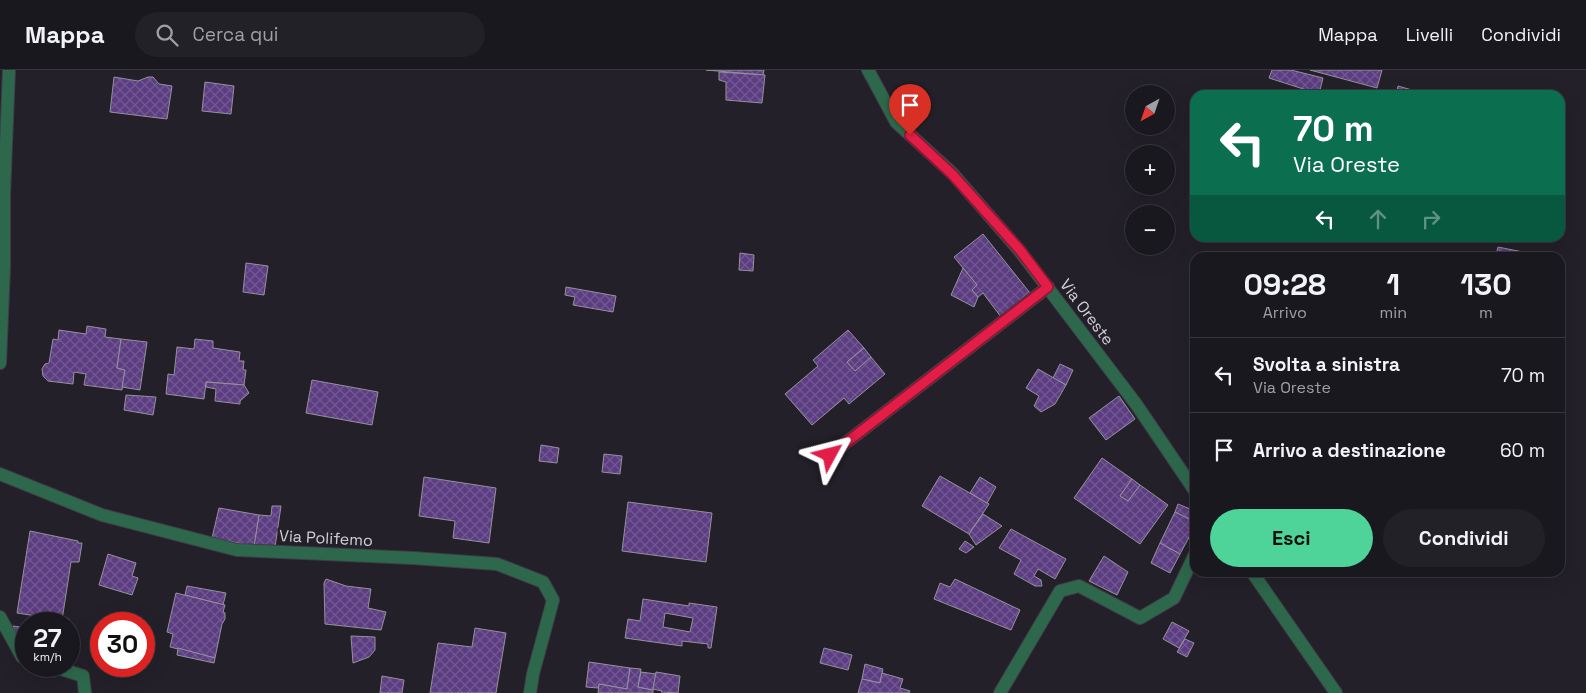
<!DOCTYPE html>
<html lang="it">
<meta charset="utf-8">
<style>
body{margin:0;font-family:"Space Grotesk",sans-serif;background:#232128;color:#f1f3f6;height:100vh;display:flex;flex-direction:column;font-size:19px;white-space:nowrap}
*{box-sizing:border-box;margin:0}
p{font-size:16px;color:#9fa0a4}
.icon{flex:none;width:28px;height:28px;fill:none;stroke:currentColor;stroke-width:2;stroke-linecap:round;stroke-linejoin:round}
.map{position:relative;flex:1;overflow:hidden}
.panel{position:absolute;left:1190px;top:182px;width:375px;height:325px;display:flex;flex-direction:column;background:#1a181f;border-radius:15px;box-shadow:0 5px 20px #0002,0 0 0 1px #38373d}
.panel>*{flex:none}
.hud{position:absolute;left:1190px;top:20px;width:375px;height:152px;border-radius:15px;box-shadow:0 5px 20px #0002,0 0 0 1px #38373d;background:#0b6e4f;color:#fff;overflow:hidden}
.needle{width:32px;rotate:220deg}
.tools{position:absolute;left:1125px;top:15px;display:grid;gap:10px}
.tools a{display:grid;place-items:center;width:50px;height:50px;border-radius:50%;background:#1a181f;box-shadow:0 5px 20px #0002,0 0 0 1px #38373d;font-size:25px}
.speed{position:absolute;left:15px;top:542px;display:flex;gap:10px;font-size:25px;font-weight:700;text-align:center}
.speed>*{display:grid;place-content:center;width:65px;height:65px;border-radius:50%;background:#1a181f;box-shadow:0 5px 20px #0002,0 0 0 1px #38373d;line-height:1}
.speed small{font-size:12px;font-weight:400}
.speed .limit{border:8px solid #d22;background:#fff;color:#111}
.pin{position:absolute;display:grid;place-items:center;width:42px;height:42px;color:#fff;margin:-51px -21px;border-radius:50% 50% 50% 0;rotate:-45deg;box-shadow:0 0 5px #0007}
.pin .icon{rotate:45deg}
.me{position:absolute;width:55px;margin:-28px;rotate:52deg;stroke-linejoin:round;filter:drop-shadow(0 0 4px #0008)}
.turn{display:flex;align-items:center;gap:18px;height:105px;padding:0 20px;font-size:22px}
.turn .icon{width:65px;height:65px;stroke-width:2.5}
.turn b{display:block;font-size:35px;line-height:42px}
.lanes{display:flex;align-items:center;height:48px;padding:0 20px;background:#0003;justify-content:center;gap:25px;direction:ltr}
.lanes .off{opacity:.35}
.eta{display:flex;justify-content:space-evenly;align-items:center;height:85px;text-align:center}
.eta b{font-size:30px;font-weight:800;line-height:35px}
.cta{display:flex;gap:10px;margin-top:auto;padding:10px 20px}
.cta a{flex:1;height:58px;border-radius:30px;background:#4ed399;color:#111;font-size:20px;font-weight:800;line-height:58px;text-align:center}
.cta a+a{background:#232128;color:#f1f3f6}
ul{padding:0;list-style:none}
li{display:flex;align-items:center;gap:15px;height:75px;padding:0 20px;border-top:1px solid #38373d}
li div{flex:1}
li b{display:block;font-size:19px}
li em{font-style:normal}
header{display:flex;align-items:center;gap:30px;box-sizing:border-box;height:70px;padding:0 25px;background:#1a181f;border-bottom:1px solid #38373d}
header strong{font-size:24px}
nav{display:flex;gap:28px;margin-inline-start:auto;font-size:18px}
.search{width:350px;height:45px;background:#232128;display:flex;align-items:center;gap:12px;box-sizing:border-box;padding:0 18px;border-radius:28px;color:#9fa0a4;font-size:19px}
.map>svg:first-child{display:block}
.building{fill:url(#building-cross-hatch);stroke:#95919c;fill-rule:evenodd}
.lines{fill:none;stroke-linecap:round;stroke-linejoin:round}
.minor-casing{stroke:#3f3c45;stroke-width:14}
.minor{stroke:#2d684c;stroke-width:12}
.route-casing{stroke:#92132f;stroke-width:12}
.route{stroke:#e11d48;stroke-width:9}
.labels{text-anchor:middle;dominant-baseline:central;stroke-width:5;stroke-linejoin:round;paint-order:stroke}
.street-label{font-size:16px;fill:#d2d0d6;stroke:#232029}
</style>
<header>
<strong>Mappa</strong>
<div class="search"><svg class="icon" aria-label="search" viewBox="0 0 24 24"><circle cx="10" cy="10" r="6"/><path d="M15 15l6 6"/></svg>Cerca qui</div>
<nav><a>Mappa</a><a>Livelli</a><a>Condividi</a></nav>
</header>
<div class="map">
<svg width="1586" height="623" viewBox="0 0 1586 623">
<defs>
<pattern id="building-cross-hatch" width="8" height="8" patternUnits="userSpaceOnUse" patternTransform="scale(1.25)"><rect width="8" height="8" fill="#5c3d81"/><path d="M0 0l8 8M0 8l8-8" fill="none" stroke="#725892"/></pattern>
</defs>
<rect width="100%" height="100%" fill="#232029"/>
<g class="building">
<polygon points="706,0 764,0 763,5"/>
<polygon points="1272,0 1291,0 1323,8 1319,24 1269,8"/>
<polygon points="1310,0 1382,0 1377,18"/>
<polygon points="719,2 765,5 762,33 726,30 726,12 719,10"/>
<polygon points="114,7 138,11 148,7 153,7 159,14 172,16 167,49 110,42"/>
<polygon points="205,12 234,16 231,44 202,41"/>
<polygon points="1398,16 1412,20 1411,25 1396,25"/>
<polygon points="983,164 1030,223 1001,247 983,223 978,227 972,220 977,215 954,187"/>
<polygon points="1498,177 1528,183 1527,188 1495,188"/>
<polygon points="740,183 754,185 753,201 739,200"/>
<polygon points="246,193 268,196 264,225 243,222"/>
<polygon points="963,198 977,215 972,220 978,227 974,237 951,225"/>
<polygon points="566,217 616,226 613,242 573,235 575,227 565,225"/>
<polygon points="87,256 106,259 105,267 121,269 117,298 125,300 122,320 84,315 86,304 74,302 73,314 48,311 43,306 42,299 45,294 49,293 53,269 58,270 59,260 86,264"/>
<polygon points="848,260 864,278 847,292 855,301 871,287 885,304 849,334 844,328 812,355 785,324 818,296 813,290"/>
<polygon points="121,269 147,272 140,320 122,317 125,300 117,298"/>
<polygon points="195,269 213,271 213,278 240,282 239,291 244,291 243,300 246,300 244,315 206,312 204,329 166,324 168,304 174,305 177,277 194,279"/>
<polygon points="864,278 871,287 855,301 847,292"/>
<polygon points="1060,294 1073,300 1066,315 1053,308"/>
<polygon points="1038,299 1066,315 1055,334 1041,342 1034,336 1039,326 1026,318"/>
<polygon points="312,310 378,322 372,355 306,343"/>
<polygon points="206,312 244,315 249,323 240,331 240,334 215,331 216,319 206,317"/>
<polygon points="126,325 156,327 153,345 124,340"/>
<polygon points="1119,326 1135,349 1106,370 1089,348"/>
<polygon points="541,375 559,378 557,393 539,391"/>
<polygon points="604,384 622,386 620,404 602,402"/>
<polygon points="1102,388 1132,409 1120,426 1128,431 1140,415 1168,435 1140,474 1074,428"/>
<polygon points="940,406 989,434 969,464 922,436"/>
<polygon points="424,407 496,418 489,473 453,468 455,451 419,446"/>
<polygon points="980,407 996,417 987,433 970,423"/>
<polygon points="1132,409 1140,415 1128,431 1120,426"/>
<polygon points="628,432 712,443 706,492 622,481"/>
<polygon points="1178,434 1195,441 1191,450 1175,442"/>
<polygon points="272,436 281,436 275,477 254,475 259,445 271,446"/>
<polygon points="219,438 259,445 254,476 212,468"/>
<polygon points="1175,442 1195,452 1195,456 1180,484 1160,473"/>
<polygon points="983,444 1002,456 976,475 969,464"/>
<polygon points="1011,459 1066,489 1055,509 1038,499 1034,506 1041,510 1042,516 1035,516 1014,504 1021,490 999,478"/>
<polygon points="30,461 78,471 78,473 82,473 79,492 71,492 62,550 17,543"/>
<polygon points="965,471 974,477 966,483 959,479"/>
<polygon points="1160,473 1180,484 1170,503 1151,493"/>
<polygon points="108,484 136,493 132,506 138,508 132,525 99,515"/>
<polygon points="1104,486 1128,502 1117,525 1089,511"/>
<polygon points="326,509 346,516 371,519 368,538 386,542 381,560 325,554 324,513"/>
<polygon points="955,509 1020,540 1011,560 934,529 940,513 950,517"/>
<polygon points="187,516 226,523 223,535 185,525"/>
<polygon points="176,523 225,535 223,542 225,543 225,549 222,554 215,588 170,577 173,564 167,562"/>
<path d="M 643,529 L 689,536 L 689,533 L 717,537 L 711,578 L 708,578 L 708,574 L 682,571 L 682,576 L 625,568 L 628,549 L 640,551 ZM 665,543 L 693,548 L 690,562 L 663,557 Z"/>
<polygon points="62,548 69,549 68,554 56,554 57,550 62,550"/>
<polygon points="1172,552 1189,561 1179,578 1163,569"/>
<polygon points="13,556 26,558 26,578 19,571"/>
<polygon points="475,558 506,563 496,623 430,623 438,573 472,577"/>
<polygon points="351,566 375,567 375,580 369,587 353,593"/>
<polygon points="1185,569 1194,573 1187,587 1177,582"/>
<polygon points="178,578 215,588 214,593 177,585"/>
<polygon points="824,578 852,585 848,600 820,593"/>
<polygon points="589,592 630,598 627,619 599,614 598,618 586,617"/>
<polygon points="865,594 883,599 880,613 862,609"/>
<polygon points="630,598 641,599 638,617 653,620 653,623 598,623 599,614 627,619"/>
<polygon points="641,602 656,604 653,620 638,617"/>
<polygon points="656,602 680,606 678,623 661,622 662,621 653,619"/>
<polygon points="882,603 903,609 900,618 910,621 909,623 858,623 862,609 880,613"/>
<polygon points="382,606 404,610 402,623 380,623"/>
</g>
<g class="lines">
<g class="minor-casing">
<g id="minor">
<polyline points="868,0 896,52 953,104 1019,180 1136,334 1195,421"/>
<polyline points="0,293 4,197 4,124 9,0"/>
<polyline points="830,385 1048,217"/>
<polyline points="0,404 102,445 237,480 413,488 497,494 543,512 553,530 533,604 530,623"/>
<polyline points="1252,502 1336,623"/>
<polyline points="0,547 22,587 26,588"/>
<polyline points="52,596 83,606 85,623"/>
<polyline points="1000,623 1060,521 1079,516 1140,548 1174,528 1195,484"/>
</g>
</g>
<use href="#minor" class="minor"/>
</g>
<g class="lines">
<g class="route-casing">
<polyline id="route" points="830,385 1048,217 1020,180 952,104 910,65"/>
</g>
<use href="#route" class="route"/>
</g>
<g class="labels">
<g class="street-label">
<text transform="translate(1087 242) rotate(53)">Via Oreste</text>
<text transform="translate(326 468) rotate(3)">Via Polifemo</text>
</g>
</g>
</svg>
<div class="tools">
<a><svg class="needle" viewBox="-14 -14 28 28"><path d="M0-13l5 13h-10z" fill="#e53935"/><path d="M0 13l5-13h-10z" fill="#9fa0a4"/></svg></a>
<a>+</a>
<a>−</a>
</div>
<div class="speed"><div>27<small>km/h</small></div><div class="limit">30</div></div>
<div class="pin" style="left:910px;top:65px;background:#d93025"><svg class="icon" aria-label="arrive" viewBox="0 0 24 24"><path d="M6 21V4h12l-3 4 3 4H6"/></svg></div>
<svg class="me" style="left:830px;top:385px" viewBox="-20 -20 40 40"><path d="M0-17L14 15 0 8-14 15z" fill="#e11d48" stroke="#fff" stroke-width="4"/></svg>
<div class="hud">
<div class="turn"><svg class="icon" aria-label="left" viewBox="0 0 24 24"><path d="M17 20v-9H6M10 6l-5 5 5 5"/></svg><div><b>70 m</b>Via Oreste</div></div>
<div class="lanes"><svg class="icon" aria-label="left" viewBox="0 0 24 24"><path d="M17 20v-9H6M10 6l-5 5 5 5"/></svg><svg class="icon off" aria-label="ahead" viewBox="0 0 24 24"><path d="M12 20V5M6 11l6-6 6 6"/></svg><svg class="icon off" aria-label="right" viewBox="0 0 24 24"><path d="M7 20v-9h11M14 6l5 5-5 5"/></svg></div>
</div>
<section class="panel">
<div class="eta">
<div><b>09:28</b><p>Arrivo</p></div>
<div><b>1</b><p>min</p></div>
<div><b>130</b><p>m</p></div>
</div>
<ul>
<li><svg class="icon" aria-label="left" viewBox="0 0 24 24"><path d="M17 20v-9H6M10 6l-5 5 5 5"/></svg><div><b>Svolta a sinistra</b><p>Via Oreste</p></div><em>70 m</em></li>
<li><svg class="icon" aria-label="arrive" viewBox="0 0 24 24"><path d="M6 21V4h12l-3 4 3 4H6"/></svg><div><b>Arrivo a destinazione</b></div><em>60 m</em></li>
</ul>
<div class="cta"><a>Esci</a><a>Condividi</a></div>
</section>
</div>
